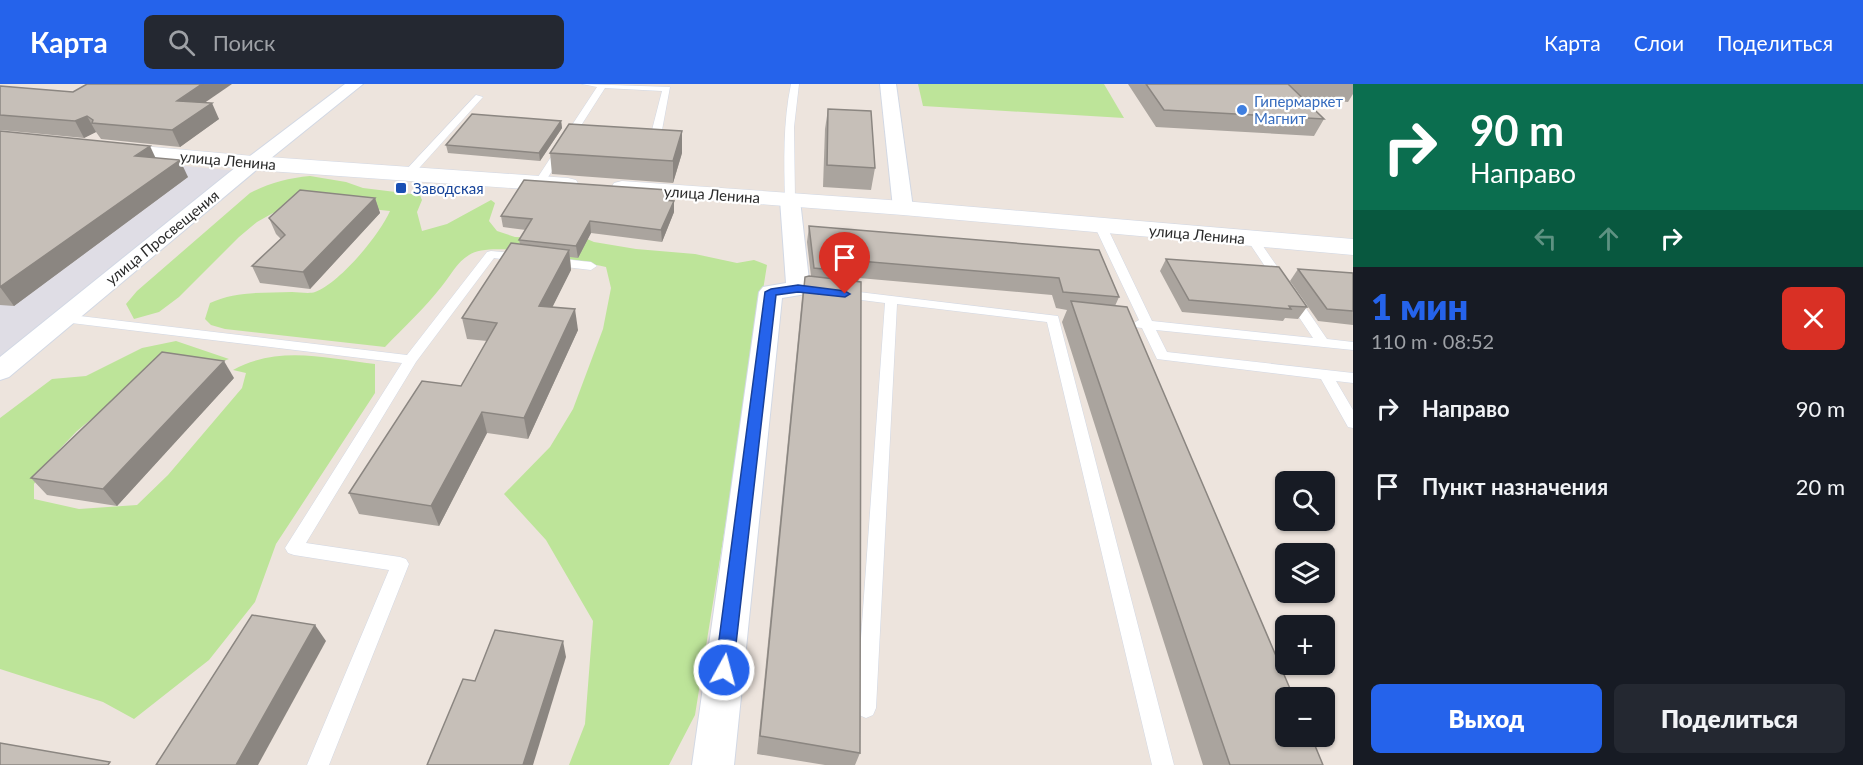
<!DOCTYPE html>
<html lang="ru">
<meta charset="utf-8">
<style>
body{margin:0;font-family:Lato,sans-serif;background:#242831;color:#f1f3f6;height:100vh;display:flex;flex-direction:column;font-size:22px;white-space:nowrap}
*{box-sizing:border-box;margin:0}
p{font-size:20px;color:#9ea1a6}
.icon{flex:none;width:33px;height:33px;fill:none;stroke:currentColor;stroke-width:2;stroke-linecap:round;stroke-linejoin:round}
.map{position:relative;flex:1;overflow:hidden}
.drawer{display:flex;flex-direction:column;background:#171b24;width:510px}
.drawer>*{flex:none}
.hud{background:#0b6e4f;color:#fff;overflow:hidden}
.controls{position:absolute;left:1275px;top:387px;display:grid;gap:12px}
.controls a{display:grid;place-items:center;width:60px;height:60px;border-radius:9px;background:#171b24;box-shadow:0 2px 4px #0004;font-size:30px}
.pin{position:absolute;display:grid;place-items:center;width:51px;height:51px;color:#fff;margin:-62px -26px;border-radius:50% 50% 50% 0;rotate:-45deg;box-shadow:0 0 6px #0007}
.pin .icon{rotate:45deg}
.me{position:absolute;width:66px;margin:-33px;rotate:7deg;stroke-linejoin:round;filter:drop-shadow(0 0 4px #0008)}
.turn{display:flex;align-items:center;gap:21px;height:126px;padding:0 18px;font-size:27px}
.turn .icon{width:78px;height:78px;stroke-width:2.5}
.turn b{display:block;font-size:42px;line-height:51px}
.lanes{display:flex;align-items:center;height:57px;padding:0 18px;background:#0003;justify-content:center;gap:30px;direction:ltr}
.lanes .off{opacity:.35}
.round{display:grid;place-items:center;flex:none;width:63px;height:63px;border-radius:9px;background:#242831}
.summary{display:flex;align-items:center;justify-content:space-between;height:102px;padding:0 18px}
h1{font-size:36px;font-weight:800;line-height:45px;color:#2563eb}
.button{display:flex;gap:12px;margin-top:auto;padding:12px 18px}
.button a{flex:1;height:69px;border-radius:9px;background:#2563eb;color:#fff;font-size:24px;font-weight:800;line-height:69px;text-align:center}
.button a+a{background:#242831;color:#f1f3f6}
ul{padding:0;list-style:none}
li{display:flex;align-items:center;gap:18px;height:78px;padding:0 18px}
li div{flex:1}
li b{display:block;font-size:22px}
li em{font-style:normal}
header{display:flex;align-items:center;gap:36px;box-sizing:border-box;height:84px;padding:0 30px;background:#2563eb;color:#fff}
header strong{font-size:28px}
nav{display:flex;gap:33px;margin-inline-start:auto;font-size:21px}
.search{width:420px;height:54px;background:#242831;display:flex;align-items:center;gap:15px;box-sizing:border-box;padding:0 21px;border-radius:9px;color:#9ea1a6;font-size:22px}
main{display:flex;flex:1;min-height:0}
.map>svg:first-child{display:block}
.industrial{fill:#dfdde5}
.green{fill:#bde499}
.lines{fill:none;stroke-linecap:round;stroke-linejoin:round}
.lane-casing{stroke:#d2d8e4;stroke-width:1}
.street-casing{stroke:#d2d8e4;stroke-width:2}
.secondary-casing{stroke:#d2d8e4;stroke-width:1}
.lane{fill:#fff;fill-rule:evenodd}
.street{fill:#fff;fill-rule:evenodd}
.secondary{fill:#fff;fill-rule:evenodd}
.wall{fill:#aaa49e}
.shaded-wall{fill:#8b8681}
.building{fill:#c6bfb8;stroke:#8b8681;stroke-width:1.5}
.route{fill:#2563eb;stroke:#184099;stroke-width:1.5}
.shop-dot{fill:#3f7fe0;stroke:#fff;stroke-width:2}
.transit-dot{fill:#1a4fb4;stroke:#fff;stroke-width:2}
.labels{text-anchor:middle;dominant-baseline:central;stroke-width:4.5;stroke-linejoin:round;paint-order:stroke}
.far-shop-label{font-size:15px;fill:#366cbe;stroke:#fff;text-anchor:start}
.far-street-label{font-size:15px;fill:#2b2b2b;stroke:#fff}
.far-transit-label{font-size:15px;fill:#164399;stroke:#fff;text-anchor:start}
</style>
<header>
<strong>Карта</strong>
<div class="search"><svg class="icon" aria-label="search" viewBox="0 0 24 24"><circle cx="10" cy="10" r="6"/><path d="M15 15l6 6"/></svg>Поиск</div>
<nav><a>Карта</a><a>Слои</a><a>Поделиться</a></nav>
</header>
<main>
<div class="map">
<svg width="1353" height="681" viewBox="0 0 1353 681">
<rect width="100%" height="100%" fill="#ede4dd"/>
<polygon class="industrial" points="0,64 237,87 0,283"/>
<g class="green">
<polygon points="918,0 1104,0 1124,34 923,22"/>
<path d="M 310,92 L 346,98 L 363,104 L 420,111 L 422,116 L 417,128 L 422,147 L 447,140 L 491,116 L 495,119 L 489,137 L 497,147 L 515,153 L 543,154 L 571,148 L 594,158 L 636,165 L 695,170 L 737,179 L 754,176 L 767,181 L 695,631 L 669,681 L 569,681 L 585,640 L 593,537 L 546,456 L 504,410 L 550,363 L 573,325 L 603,245 L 611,204 L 606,183 C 576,177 494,155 469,171 C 457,178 451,191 442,202 C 425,224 404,243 385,263 L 225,245 L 211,241 L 205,235 L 210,219 C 236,207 264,209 292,208 C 299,208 309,210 315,208 C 340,199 380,150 390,127 L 304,118 L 273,129 L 257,138 L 239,153 L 179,213 L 159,228 L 134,235 L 126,220 L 137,207 L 250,109 C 269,99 288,94 310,92 Z"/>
<path d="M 176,257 L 229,275 L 207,282 L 142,293 L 77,347 L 52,373 L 34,400 L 34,415 L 79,425 L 137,421 L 168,391 L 242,304 L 246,289 L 233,286 C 279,261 325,274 375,280 L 375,309 L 276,460 L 255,518 L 209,576 L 134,635 L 103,618 L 0,585 L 0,334 L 52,295 L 86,292 L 142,264 Z"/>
</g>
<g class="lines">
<g class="lane-casing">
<g id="lane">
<polygon points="582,0 670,3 662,46 657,49 652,46 662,7 605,4 543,101 535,101 534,99 597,3"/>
<path d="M 791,0 L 799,0 L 794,43 L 795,116 L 790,119 L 785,116 C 784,77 783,39 791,0 Z"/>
<polygon points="476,11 483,13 412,92 404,92 404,88"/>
<polygon points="1100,138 1106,141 1152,237 1313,254 1246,154 1252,151 1256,152 1327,255 1353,258 1353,266 1156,246 1167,268 1353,289 1353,299 1336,297 1353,326 1353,344 1348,343 1321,295 1157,275 1142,244 1134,243 1132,240 1139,236 1094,141"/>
<polygon points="491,167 523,170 529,174 523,178 494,174 416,278 306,459 400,473 406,475 409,480 329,681 307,681 389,486 294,471 288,469 285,464 402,279 63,238 57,234 63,230 407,271 487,168"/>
<polygon points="553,174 591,178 597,182 591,186 549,181 549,175"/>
<polygon points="842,206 1058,232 1174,681 1152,681 1047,238 897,220 876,624 873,631 866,634 859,631 856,624 885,219 838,213 836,210 838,207"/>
</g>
</g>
<g class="street-casing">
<g id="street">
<polygon points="345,0 363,0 260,83 9,293 0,296 0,273 246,75"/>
<polygon points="880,0 896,0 913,124 910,128 896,128 893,124"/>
<polygon points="790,110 797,112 800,116 810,205 806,210 782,214 734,681 692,681 759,208 763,203 786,199 780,116 783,112"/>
</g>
</g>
<g class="secondary-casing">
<g id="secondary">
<polygon points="108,59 253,72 568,94 576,96 579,101 576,106 568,108 253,86 101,69 97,65 101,61"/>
<polygon points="622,97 903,117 1353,155 1353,171 903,131 614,109 611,104 614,99"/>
</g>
</g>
<use href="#lane" class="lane"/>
<use href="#street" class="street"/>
<use href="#secondary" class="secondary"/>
</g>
<g class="wall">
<polygon points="1128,0 1353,0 1353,10 1348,18 1303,15 1324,35 1314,52 1156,43"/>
<polygon points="0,2 205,19 219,35 180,63 101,55 96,48 84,54 0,46"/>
<polygon points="828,25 875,84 871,106 823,103 825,45"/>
<polygon points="561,37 562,44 540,77 448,69 446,61"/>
<polygon points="0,47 156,74 188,93 14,222 0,221"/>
<polygon points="682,47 682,69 673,99 552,90 550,69"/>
<polygon points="668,106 668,116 674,117 674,128 662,158 591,149 578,174 570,173 571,186 552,223 578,246 528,355 487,349 439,442 359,430 349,409 461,302 487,257 467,255 462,234 520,160 519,156 526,146 503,143 501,132"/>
<polygon points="375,114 380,129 310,205 260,199 252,182 281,155 276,150 269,134"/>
<polygon points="809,142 1099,166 1119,213 1115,222 1323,681 1203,681 1062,238 1067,226 1056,224 1052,211 859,194 858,198 860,669 855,681 825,681 757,670 802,213 805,193 811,192 807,158"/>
<polygon points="1166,175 1307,223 1298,235 1285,234 1283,237 1182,228 1160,187"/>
<polygon points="1298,185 1353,189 1353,241 1318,237 1290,197"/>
<polygon points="234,294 117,422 47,411 31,394"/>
</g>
<g class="shaded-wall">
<polygon points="202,0 232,0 184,33 177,17"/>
<polygon points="212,19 219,35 180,63 172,46"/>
<polygon points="87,32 96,48 84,54 75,37"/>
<polygon points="561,37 562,44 540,77 539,69"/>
<polygon points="682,47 682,69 673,99 673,77"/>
<polygon points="150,62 158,79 135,72"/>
<polygon points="180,76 188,93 14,222 0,203"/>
<polygon points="668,106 668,117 665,116"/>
<polygon points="375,114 380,129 310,205 303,188"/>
<polygon points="674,117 674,128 662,158 661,146"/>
<polygon points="590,137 591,149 578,174 576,162"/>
<polygon points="569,166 571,186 543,242 539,222"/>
<polygon points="575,225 578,246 528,355 524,334"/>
<polygon points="224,277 234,294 117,422 103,405"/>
<polygon points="482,328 487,349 439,442 431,422"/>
<polygon points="315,541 326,557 258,681 236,681"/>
<polygon points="563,557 566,573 533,681 523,681"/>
</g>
<g class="building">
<polygon points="87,0 202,0 177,17 212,19 172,46 92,39 93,36 87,32 75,37 0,31 0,2 73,8"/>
<polygon points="1146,0 1288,0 1324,35 1164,26"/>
<polygon points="828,25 871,27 875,84 827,81"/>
<polygon points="472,30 561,37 539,69 446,61"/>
<polygon points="569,40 682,47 673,77 550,69"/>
<polygon points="0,47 150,62 135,72 180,76 0,203"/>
<polygon points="524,96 668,106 665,116 674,117 661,146 590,137 576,162 519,156 532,135 501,132"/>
<polygon points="300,106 375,114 303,188 252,182 285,151 269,134"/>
<polygon points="809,142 1099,166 1119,213 1063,208 1059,194 860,177 860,189 814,184"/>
<polygon points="511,159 569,166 539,222 575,225 524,334 482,328 431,422 349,409 422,297 461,302 497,239 462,234"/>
<polygon points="1166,175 1279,183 1307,223 1289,222 1291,225 1189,216"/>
<polygon points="1298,185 1353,189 1353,227 1327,225"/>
<polygon points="809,192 861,198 860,669 760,652 805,193"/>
<polygon points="1071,217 1127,223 1294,614 1286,614 1286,652 1311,652 1323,681 1230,681"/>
<polygon points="162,268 224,277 103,405 31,394"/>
<polygon points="252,531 315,541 236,681 156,681"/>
<polygon points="495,546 563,557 523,681 427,681 463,595 475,597"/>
<polygon points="0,659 110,678 108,681 0,681"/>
</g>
<polygon class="route" points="798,201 845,207 850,210 845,213 798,208 776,211 733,586 731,592 724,595 718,592 715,586 765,208 771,205"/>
<circle class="shop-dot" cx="1242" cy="26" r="6"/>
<rect class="transit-dot" x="395" y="98" width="12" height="12" rx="3"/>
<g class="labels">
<g class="far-shop-label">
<text x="1254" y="17">Гипермаркет<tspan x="1254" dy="17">Магнит</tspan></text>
</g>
<g class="far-street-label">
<text transform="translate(228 76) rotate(5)">улица Ленина</text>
<text transform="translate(712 110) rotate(4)">улица Ленина</text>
<text transform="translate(1197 150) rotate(5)">улица Ленина</text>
<text transform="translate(162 153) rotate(-39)">улица Просвещения</text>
</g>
<g class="far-transit-label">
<text x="413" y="104">Заводская</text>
</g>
</g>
</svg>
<div class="controls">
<a><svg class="icon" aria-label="search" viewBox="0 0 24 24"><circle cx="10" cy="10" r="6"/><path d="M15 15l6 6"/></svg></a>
<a><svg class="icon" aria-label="layers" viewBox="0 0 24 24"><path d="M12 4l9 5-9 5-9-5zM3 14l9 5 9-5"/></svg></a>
<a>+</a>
<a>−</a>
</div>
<div class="pin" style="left:845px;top:210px;background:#d93025"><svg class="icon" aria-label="arrive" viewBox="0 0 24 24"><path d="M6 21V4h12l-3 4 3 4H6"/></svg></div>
<svg class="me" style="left:724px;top:586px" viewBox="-20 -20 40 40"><circle r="17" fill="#2563eb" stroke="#fff" stroke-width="3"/><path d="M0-11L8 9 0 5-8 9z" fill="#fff"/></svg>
</div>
<section class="drawer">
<div class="hud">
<div class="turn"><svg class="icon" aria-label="right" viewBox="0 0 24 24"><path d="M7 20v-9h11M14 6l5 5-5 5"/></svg><div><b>90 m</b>Направо</div></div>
<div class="lanes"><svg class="icon off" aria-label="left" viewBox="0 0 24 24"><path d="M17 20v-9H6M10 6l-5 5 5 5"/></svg><svg class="icon off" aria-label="ahead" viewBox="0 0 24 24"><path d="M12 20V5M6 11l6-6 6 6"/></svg><svg class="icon" aria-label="right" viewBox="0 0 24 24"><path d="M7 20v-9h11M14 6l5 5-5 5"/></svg></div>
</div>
<div class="summary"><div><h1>1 мин</h1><p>110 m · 08:52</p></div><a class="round" style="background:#d93025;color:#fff"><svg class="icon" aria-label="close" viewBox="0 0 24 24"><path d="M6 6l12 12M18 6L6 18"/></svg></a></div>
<ul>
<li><svg class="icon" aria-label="right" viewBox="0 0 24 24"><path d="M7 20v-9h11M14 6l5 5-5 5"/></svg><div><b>Направо</b></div><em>90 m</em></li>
<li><svg class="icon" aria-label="arrive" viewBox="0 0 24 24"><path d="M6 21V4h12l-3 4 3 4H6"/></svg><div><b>Пункт назначения</b></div><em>20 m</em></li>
</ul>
<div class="button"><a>Выход</a><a>Поделиться</a></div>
</section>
</main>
